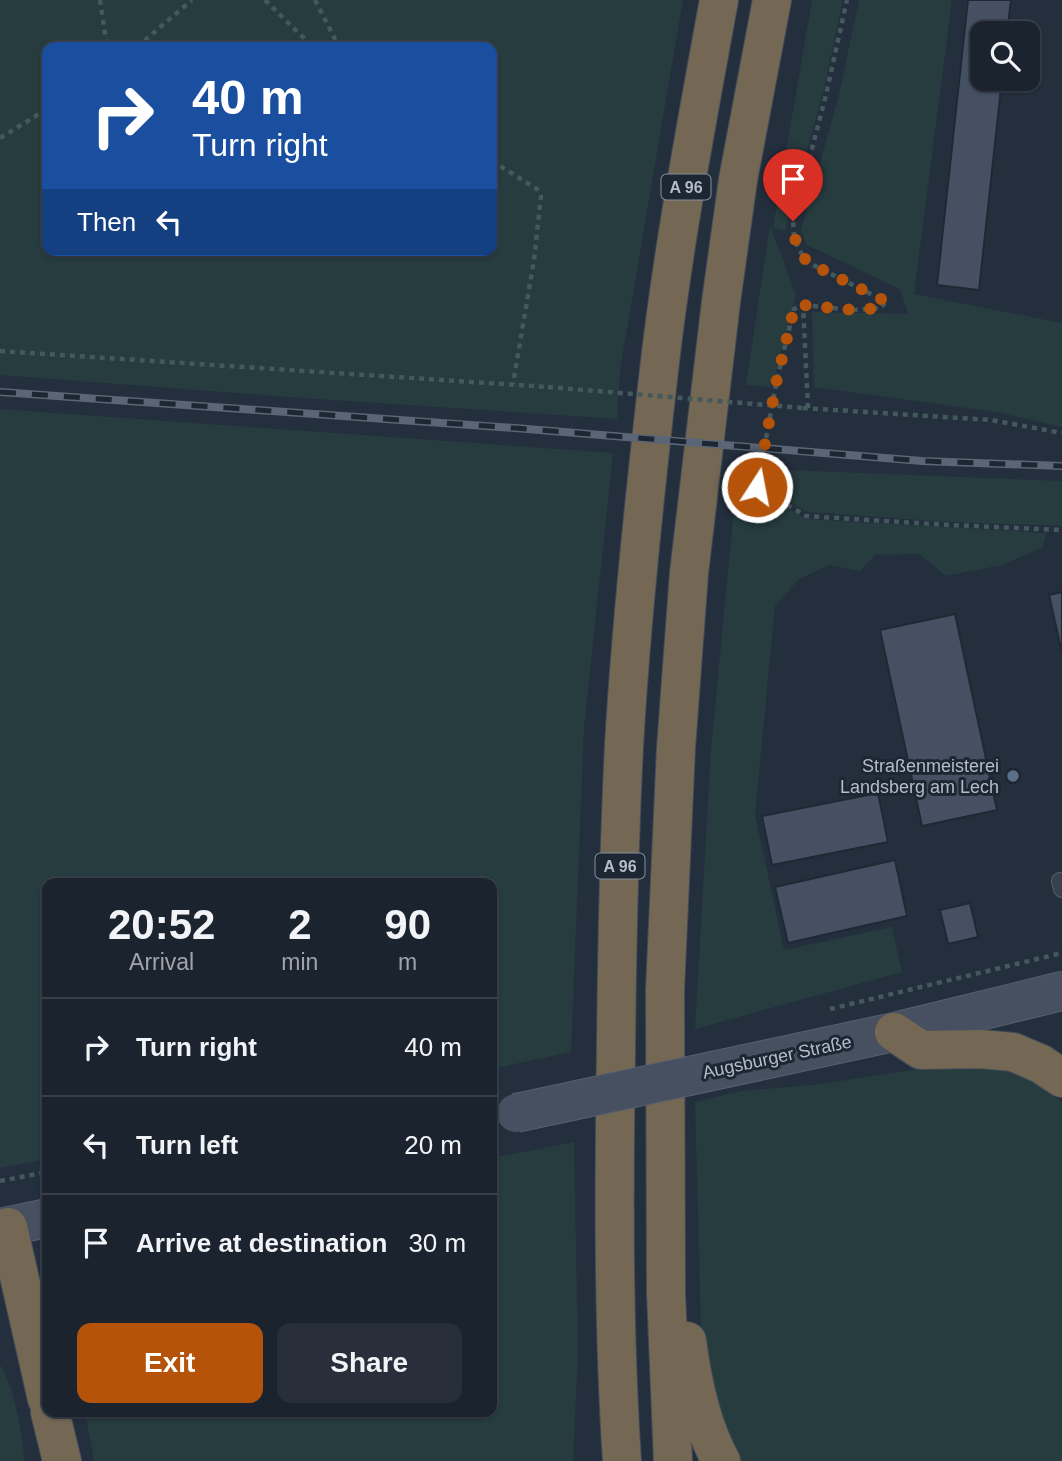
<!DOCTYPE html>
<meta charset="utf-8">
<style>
body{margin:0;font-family:Helvetica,sans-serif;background:#282f3a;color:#f1f3f6;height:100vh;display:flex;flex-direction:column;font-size:26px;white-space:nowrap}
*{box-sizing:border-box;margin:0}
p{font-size:23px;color:#a0a4aa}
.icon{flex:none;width:38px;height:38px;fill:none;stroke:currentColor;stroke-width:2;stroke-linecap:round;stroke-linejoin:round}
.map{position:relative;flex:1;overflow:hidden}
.side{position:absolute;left:42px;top:878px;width:455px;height:539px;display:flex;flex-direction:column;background:#1b232e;border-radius:14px;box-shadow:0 2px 5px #0004,0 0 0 2px #39404a}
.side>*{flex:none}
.top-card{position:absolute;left:42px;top:42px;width:455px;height:214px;border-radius:14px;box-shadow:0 2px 5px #0004,0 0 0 2px #39404a;background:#1a4fa0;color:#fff;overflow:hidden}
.controls{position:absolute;left:970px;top:21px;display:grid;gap:14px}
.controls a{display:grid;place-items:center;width:70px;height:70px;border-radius:14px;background:#1b232e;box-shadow:0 2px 5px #0004,0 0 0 2px #39404a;font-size:35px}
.pin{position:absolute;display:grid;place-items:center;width:60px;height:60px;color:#fff;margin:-72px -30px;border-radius:50% 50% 50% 0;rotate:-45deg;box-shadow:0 0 7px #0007}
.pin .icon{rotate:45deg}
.me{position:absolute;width:77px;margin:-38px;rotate:11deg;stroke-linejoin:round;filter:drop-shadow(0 0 5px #0008)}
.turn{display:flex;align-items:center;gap:24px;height:147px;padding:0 35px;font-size:32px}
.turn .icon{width:91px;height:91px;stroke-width:2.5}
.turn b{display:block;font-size:49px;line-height:60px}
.then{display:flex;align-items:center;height:66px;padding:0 35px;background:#0003;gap:14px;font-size:26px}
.eta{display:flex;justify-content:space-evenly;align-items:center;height:119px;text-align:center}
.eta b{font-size:42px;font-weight:700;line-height:49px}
.button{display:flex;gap:14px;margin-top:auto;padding:14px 35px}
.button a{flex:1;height:80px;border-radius:14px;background:#b45309;color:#fff;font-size:28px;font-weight:700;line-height:80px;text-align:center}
.button a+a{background:#282f3a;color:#f1f3f6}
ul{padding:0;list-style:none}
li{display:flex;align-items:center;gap:21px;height:98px;padding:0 35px;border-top:2px solid #39404a}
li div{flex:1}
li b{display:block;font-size:26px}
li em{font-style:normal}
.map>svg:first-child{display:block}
.green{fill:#263c3f;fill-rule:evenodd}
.building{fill:#455162;stroke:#1f2835;stroke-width:2}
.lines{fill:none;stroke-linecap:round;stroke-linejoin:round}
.service-casing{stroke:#565f6c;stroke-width:18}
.secondary-casing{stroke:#565f6c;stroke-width:40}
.motorway-casing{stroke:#434c59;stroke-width:40}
.path{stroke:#44595c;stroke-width:4.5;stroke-dasharray:5 5;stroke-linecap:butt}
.service{stroke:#38414e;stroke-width:16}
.secondary{stroke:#465061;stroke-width:38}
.motorway{stroke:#746855;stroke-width:38}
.rail-casing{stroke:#5a6575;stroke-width:8}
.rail{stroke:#1d2633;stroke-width:5;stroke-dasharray:16;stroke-linecap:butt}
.secondary-bridge-casing{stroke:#565f6c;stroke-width:40;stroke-linecap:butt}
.path-bridge{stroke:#44595c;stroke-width:4.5;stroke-dasharray:5 5;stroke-linecap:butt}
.secondary-bridge{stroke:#465061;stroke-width:38}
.route{stroke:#b45309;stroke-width:12;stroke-dasharray:0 21.6}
.service-dot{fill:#5c6f8a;stroke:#1d2633;stroke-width:2.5}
.labels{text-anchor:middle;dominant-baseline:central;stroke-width:6;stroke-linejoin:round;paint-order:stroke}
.shield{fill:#1d2633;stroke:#878f9c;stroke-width:2}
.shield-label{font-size:16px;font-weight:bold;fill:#b4bcc9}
.poi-label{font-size:18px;fill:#b4bcc9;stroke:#1d2633;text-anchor:end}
.street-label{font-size:18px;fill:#b4bcc9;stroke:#1d2633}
</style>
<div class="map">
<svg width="1062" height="1461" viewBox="0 0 1062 1461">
<rect width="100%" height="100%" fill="#242f3e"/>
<g class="green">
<path d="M 0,0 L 683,0 L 620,370 L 617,419 L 302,398 L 0,375 ZM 47,47 L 492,47 L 492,250 L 47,250 Z"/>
<polygon points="812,0 843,0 824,89 785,231 773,228"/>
<polygon points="859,0 952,0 914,294 1062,323 1062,427 996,412 814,387 812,312 908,314 900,289 807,245 801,230 839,95"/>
<polygon points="770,225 796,295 772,387 746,385"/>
<polygon points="0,409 613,453 584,728 571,1052 492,1069 492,884 47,884 47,1159 0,1168"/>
<polygon points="738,466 757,467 755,490 806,519 1046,533 1043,547 1002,565 946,576 919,554 875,555 860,571 829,565 799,579 775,606 755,814 784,950 892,927 902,972 695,1029 711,750"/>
<polygon points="763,469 1062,481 1062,526 949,522 808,512 760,486"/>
<polygon points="981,1059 1008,1063 1062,1102 1062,1461 734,1461 725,1445 701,1330 695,1102 741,1091 821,1084"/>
<polygon points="574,1142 578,1353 573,1461 94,1461 85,1412 492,1412 492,1158"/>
<path d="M 0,1365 C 16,1389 21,1433 25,1461 L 0,1461 Z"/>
</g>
<g class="building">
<polygon points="968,0 1011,0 1007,33 982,33 982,79 1002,79 979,290 937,285"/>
<polygon points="1062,592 1062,653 1049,595"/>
<polygon points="955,614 997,810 922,826 880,630"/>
<polygon points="878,793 888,842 772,865 762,816"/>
<polygon points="895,860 907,916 788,943 775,887"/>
<polygon points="970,903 978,937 948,944 940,910"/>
</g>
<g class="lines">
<g class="service-casing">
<polyline id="service" points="1060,881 1062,889"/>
</g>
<g class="secondary-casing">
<g id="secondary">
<polyline points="773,1058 894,1032 1062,991"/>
<polyline points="0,1228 47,1218"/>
</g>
</g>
<g class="motorway-casing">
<g id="motorway">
<polyline points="894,1032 921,1050 980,1049 1013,1052 1041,1064 1062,1078"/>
<polyline points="8,1227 47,1399"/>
<path d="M 687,1341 C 692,1379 702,1427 721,1461"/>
<polyline points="50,1412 62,1461"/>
<path d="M 622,1461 C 613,1324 614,1186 616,1048 C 617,947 619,846 624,746 C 631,623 644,501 658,379 C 672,252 696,126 719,0"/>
<polyline points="673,1461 666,1292 665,990 676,748 689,573 721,302 738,180 772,0"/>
</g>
</g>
<g class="path">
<polyline points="100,0 107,47"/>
<polyline points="265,0 313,47"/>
<polyline points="315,0 339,47"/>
<polyline points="137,47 192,0"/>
<polyline points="0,138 47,109"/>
<polyline points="492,161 537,189 541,196 534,260 513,384"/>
<polyline points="803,305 853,310 881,308 884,304 881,299 807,262 798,248 794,235 793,221 825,99 847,0"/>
<polyline points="0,351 548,387"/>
<polyline points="803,408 991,420 1062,433"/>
<polyline points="808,408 803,305 794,309 777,379 757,487 806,516 950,525 1062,530"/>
<polyline points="830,1009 1062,953"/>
<polyline points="0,1181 47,1172"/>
</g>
<use href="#service" class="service"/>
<use href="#secondary" class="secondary"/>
<use href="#motorway" class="motorway"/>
<g class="rail-casing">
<polyline id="rail" points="0,392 515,428 922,461 1062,466"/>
</g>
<use href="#rail" class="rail"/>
<g class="secondary-bridge-casing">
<polyline id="secondary-bridge" points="516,1113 773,1058"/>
</g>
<polyline class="path-bridge" points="548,387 803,408"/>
<use href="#secondary-bridge" class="secondary-bridge"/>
</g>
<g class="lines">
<polyline class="route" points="757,487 777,379 794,309 803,305 853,310 881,308 884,304 881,299 807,262 798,248 794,235 793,221"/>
</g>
<circle class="service-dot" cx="1013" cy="776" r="7"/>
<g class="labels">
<g class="shield">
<rect x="661.5" y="174.5" width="49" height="25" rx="5"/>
<rect x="595.5" y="853.5" width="49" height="25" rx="5"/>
</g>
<g class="shield-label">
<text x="686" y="187">A 96</text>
<text x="620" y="866">A 96</text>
</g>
<g class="poi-label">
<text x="999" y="766">Straßenmeisterei<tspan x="999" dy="21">Landsberg am Lech</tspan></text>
</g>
<g class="street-label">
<text transform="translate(777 1057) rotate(-12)">Augsburger Straße</text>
</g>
</g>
</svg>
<div class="controls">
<a><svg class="icon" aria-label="search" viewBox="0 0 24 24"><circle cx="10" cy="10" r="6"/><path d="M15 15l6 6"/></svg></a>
</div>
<div class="pin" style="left:793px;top:221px;background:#d93025"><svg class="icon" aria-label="arrive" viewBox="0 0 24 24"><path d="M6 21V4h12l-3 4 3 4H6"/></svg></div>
<svg class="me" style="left:757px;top:487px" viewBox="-20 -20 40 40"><circle r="17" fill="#b45309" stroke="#fff" stroke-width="3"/><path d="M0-11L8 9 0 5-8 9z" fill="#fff"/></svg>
<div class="top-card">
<div class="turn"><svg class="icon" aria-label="right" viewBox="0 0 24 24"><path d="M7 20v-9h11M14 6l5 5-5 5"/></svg><div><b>40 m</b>Turn right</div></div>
<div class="then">Then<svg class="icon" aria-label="left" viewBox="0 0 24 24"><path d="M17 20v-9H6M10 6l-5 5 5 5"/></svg></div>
</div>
<section class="side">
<div class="eta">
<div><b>20:52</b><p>Arrival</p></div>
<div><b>2</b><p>min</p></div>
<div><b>90</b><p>m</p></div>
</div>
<ul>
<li><svg class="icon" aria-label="right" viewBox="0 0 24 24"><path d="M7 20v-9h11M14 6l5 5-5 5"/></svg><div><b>Turn right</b></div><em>40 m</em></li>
<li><svg class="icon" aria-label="left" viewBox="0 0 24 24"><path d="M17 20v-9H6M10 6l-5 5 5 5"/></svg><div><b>Turn left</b></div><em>20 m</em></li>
<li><svg class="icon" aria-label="arrive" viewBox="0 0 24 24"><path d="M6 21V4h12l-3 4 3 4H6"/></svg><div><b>Arrive at destination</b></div><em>30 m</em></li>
</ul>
<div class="button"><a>Exit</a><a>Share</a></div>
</section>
</div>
